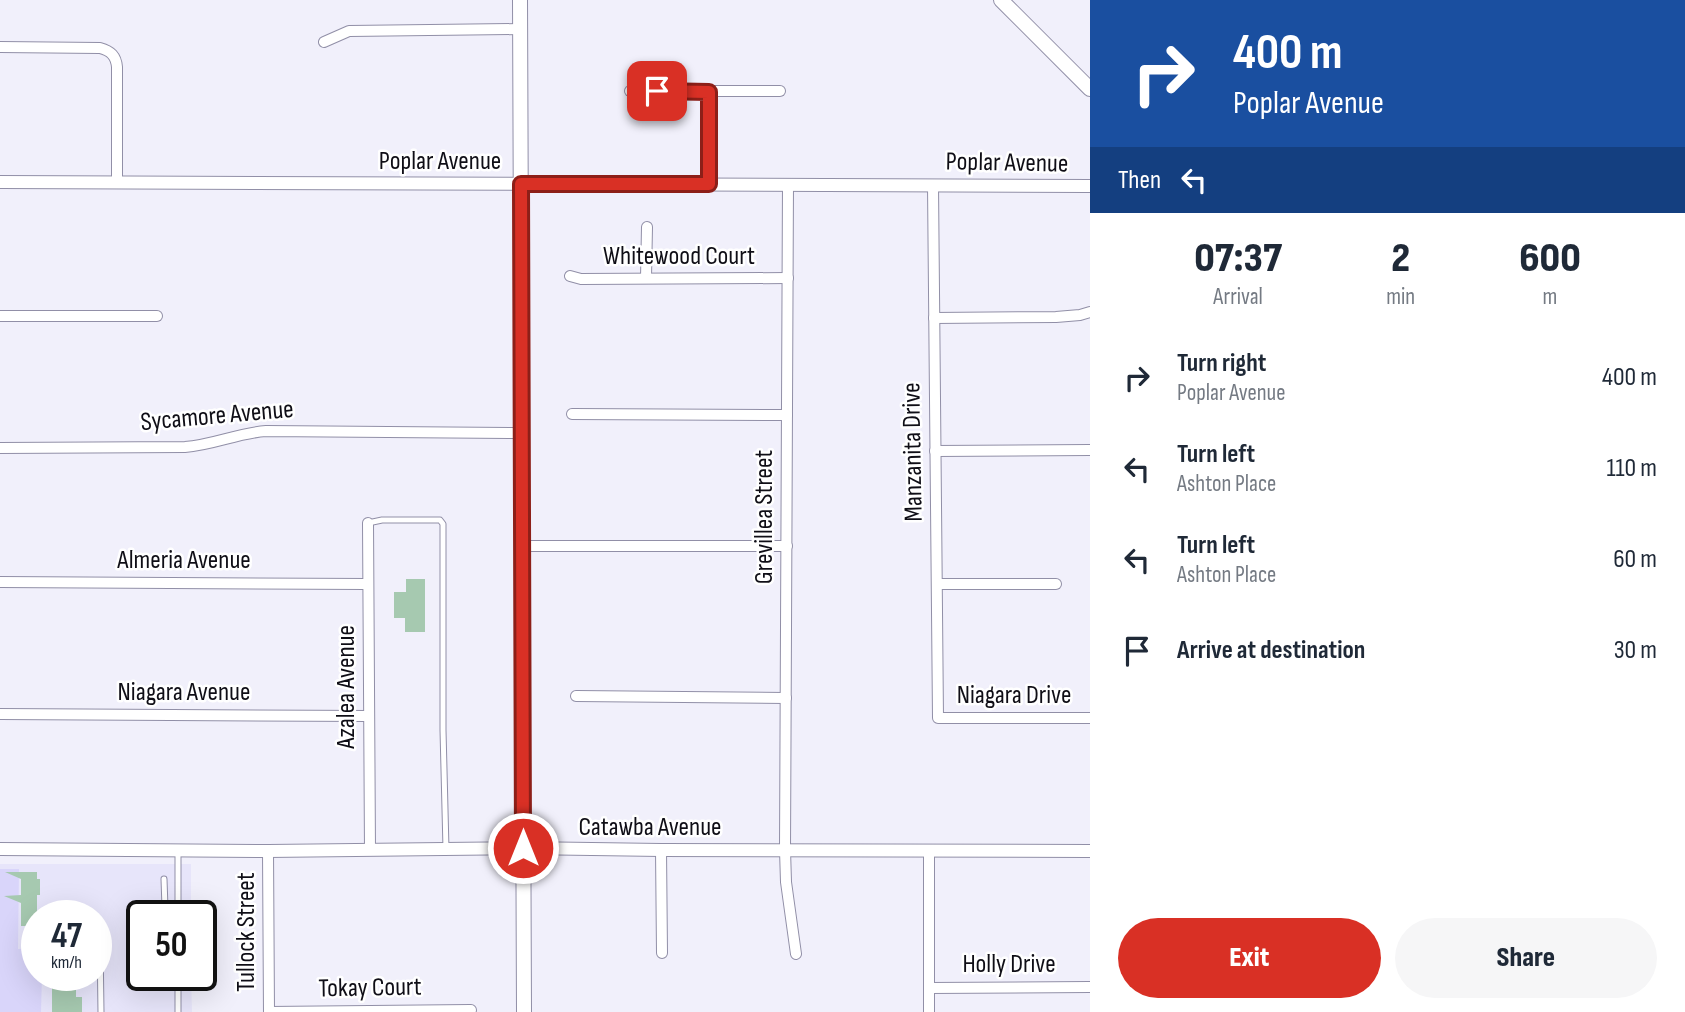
<!DOCTYPE html>
<style>
body{margin:0;font-family:"Sofia Sans Condensed",sans-serif;background:#f6f6f7;color:#1f2937;height:100vh;display:flex;flex-direction:column;font-size:26px;white-space:nowrap}
*{box-sizing:border-box;margin:0}
p{font-size:23px;color:#747a83}
.icon{flex:none;width:38px;height:38px;fill:none;stroke:currentColor;stroke-width:2;stroke-linecap:round;stroke-linejoin:round}
.map{position:relative;flex:1;overflow:hidden}
.sheet{display:flex;flex-direction:column;background:#fff;width:595px}
.sheet>*{flex:none}
.guide{background:#1a4fa0;color:#fff;overflow:hidden}
.speed{position:absolute;left:21px;top:900px;display:flex;gap:14px;font-size:35px;font-weight:700;text-align:center}
.speed>*{display:grid;place-content:center;width:91px;height:91px;border-radius:50%;background:#fff;box-shadow:0 7px 28px #0002;line-height:1}
.speed small{font-size:18px;font-weight:400}
.speed .limit{border:4px solid #111;border-radius:10px;background:#fff;color:#111}
.pin{position:absolute;display:grid;place-items:center;width:60px;height:60px;color:#fff;margin:-30px;border-radius:14px;box-shadow:0 4px 10px #0006}
.me{position:absolute;width:77px;margin:-38px;rotate:0deg;stroke-linejoin:round;filter:drop-shadow(0 0 5px #0008)}
.turn{display:flex;align-items:center;gap:24px;height:147px;padding:0 28px;font-size:32px}
.turn .icon{width:91px;height:91px;stroke-width:2.5}
.turn b{display:block;font-size:49px;line-height:60px}
.then{display:flex;align-items:center;height:66px;padding:0 28px;background:#0003;gap:14px;font-size:26px}
.eta{display:flex;justify-content:space-evenly;align-items:center;height:119px;text-align:center}
.eta b{font-size:42px;font-weight:800;line-height:49px}
.button{display:flex;gap:14px;margin-top:auto;padding:14px 28px}
.button a{flex:1;height:80px;border-radius:42px;background:#d93025;color:#fff;font-size:28px;font-weight:800;line-height:80px;text-align:center}
.button a+a{background:#f6f6f7;color:#1f2937}
ul{padding:0;list-style:none}
li{display:flex;align-items:center;gap:21px;height:91px;padding:0 28px}
li div{flex:1}
li b{display:block;font-size:26px}
li em{font-style:normal}
main{display:flex;flex:1;min-height:0}
.map>svg:first-child{display:block}
.built{fill:#e7e5fa;fill-rule:evenodd}
.green{fill:#d9d5fa}
.building{fill:#a6c9b0}
.lines{fill:none;stroke-linecap:round;stroke-linejoin:round}
.service-casing{stroke:#918fa7;stroke-width:7}
.minor-casing{stroke:#918fa7;stroke-width:12}
.tertiary-casing{stroke:#918fa7;stroke-width:14}
.secondary-casing{stroke:#918fa7;stroke-width:16}
.service{stroke:#fff;stroke-width:5}
.minor{stroke:#fff;stroke-width:10}
.tertiary{stroke:#fff;stroke-width:12}
.secondary{stroke:#fff;stroke-width:14}
.route-casing{stroke:#8d1f18;stroke-width:18}
.route{stroke:#d93025;stroke-width:12}
.labels{text-anchor:middle;dominant-baseline:central;stroke-width:5;stroke-linejoin:round;paint-order:stroke}
.street-label{font-size:26px;fill:#0f0e16;stroke:#fff}
</style>
<main>
<div class="map">
<svg width="1090" height="1012" viewBox="0 0 1090 1012">
<rect width="100%" height="100%" fill="#f1f0fb"/>
<path class="built" d="M 0,864 L 191,864 L 191,915 L 142,915 L 142,975 L 191,975 L 192,1012 L 0,1012 ZM 37,915 L 96,915 L 96,975 L 37,975 Z"/>
<polygon class="green" points="0,869 19,869 18,949 37,948 37,975 42,975 41,1012 0,1012"/>
<g class="building">
<polygon points="406,579 425,579 425,632 405,632 405,618 394,618 394,592 406,592"/>
<polygon points="5,872 37,872 37,879 40,879 40,895 37,895 37,926 21,926 21,903 4,896 21,895 21,879"/>
<polygon points="52,975 76,975 76,997 82,997 82,1012 52,1012"/>
</g>
<g class="lines">
<g class="service-casing">
<g id="service">
<polyline points="368,523 382,520 440,520 443,524 443,730 446,849"/>
<polyline points="178,850 178,915"/>
<polyline points="164,879 165,908"/>
<polyline points="90,915 90,913"/>
<polyline points="96,939 100,940 101,1012"/>
<polyline points="178,975 178,1012"/>
</g>
</g>
<g class="minor-casing">
<g id="minor">
<polyline points="324,42 349,31 520,29"/>
<path d="M 0,47 L 100,48 C 111,51 116,56 117,67 L 117,183"/>
<polyline points="630,91 780,91"/>
<polyline points="709,184 710,92"/>
<polyline points="788,184 785,850 786,882 796,954"/>
<polyline points="933,185 938,718 1090,718"/>
<polyline points="570,276 581,279 788,278"/>
<polyline points="646,278 647,227"/>
<polyline points="0,316 157,316"/>
<polyline points="934,318 1056,317 1080,315 1090,312"/>
<polyline points="572,414 787,415"/>
<path d="M 0,448 L 185,447 C 213,445 238,433 266,431 L 522,433"/>
<polyline points="935,451 1090,450"/>
<polyline points="368,523 370,850"/>
<polyline points="522,546 787,546"/>
<polyline points="0,582 367,584"/>
<polyline points="937,584 1056,584"/>
<polyline points="576,696 786,698"/>
<polyline points="0,714 369,716"/>
<polyline points="661,850 662,953"/>
<polyline points="929,850 929,1012"/>
<polyline points="268,851 269,1012"/>
<polyline points="929,988 1090,987"/>
<polyline points="269,1012 471,1010"/>
</g>
</g>
<g class="tertiary-casing">
<g id="tertiary">
<polyline points="0,182 1090,186"/>
<polyline points="0,849 268,851 523,848 661,850 1090,851"/>
</g>
</g>
<g class="secondary-casing">
<g id="secondary">
<polyline points="520,0 524,1012"/>
<polyline points="1001,0 1090,89"/>
</g>
</g>
<use href="#service" class="service"/>
<use href="#minor" class="minor"/>
<use href="#tertiary" class="tertiary"/>
<use href="#secondary" class="secondary"/>
</g>
<g class="lines">
<g class="route-casing">
<polyline id="route" points="523,848 521,184 709,184 709,92 657,91"/>
</g>
<use href="#route" class="route"/>
</g>
<g class="labels">
<g class="street-label">
<text x="440" y="161">Poplar Avenue</text>
<text transform="translate(1007 163) rotate(1)">Poplar Avenue</text>
<text x="679" y="256">Whitewood Court</text>
<text transform="translate(217 416) rotate(-5)">Sycamore Avenue</text>
<text transform="translate(913 452) rotate(-91)">Manzanita Drive</text>
<text transform="translate(764 517) rotate(-90)">Grevillea Street</text>
<text x="184" y="560">Almeria Avenue</text>
<text transform="translate(346 687) rotate(-90)">Azalea Avenue</text>
<text x="184" y="692">Niagara Avenue</text>
<text x="1014" y="695">Niagara Drive</text>
<text x="650" y="827">Catawba Avenue</text>
<text transform="translate(246 932) rotate(-90)">Tullock Street</text>
<text x="1009" y="964">Holly Drive</text>
<text transform="translate(370 988) rotate(-1)">Tokay Court</text>
</g>
</g>
</svg>
<div class="speed"><div>47<small>km/h</small></div><div class="limit">50</div></div>
<div class="pin" style="left:657px;top:91px;background:#d93025"><svg class="icon" aria-label="arrive" viewBox="0 0 24 24"><path d="M6 21V4h12l-3 4 3 4H6"/></svg></div>
<svg class="me" style="left:523px;top:848px" viewBox="-20 -20 40 40"><circle r="17" fill="#d93025" stroke="#fff" stroke-width="3"/><path d="M0-11L8 9 0 5-8 9z" fill="#fff"/></svg>
</div>
<section class="sheet">
<div class="guide">
<div class="turn"><svg class="icon" aria-label="right" viewBox="0 0 24 24"><path d="M7 20v-9h11M14 6l5 5-5 5"/></svg><div><b>400 m</b>Poplar Avenue</div></div>
<div class="then">Then<svg class="icon" aria-label="left" viewBox="0 0 24 24"><path d="M17 20v-9H6M10 6l-5 5 5 5"/></svg></div>
</div>
<div class="eta">
<div><b>07:37</b><p>Arrival</p></div>
<div><b>2</b><p>min</p></div>
<div><b>600</b><p>m</p></div>
</div>
<ul>
<li><svg class="icon" aria-label="right" viewBox="0 0 24 24"><path d="M7 20v-9h11M14 6l5 5-5 5"/></svg><div><b>Turn right</b><p>Poplar Avenue</p></div><em>400 m</em></li>
<li><svg class="icon" aria-label="left" viewBox="0 0 24 24"><path d="M17 20v-9H6M10 6l-5 5 5 5"/></svg><div><b>Turn left</b><p>Ashton Place</p></div><em>110 m</em></li>
<li><svg class="icon" aria-label="left" viewBox="0 0 24 24"><path d="M17 20v-9H6M10 6l-5 5 5 5"/></svg><div><b>Turn left</b><p>Ashton Place</p></div><em>60 m</em></li>
<li><svg class="icon" aria-label="arrive" viewBox="0 0 24 24"><path d="M6 21V4h12l-3 4 3 4H6"/></svg><div><b>Arrive at destination</b></div><em>30 m</em></li>
</ul>
<div class="button"><a>Exit</a><a>Share</a></div>
</section>
</main>
